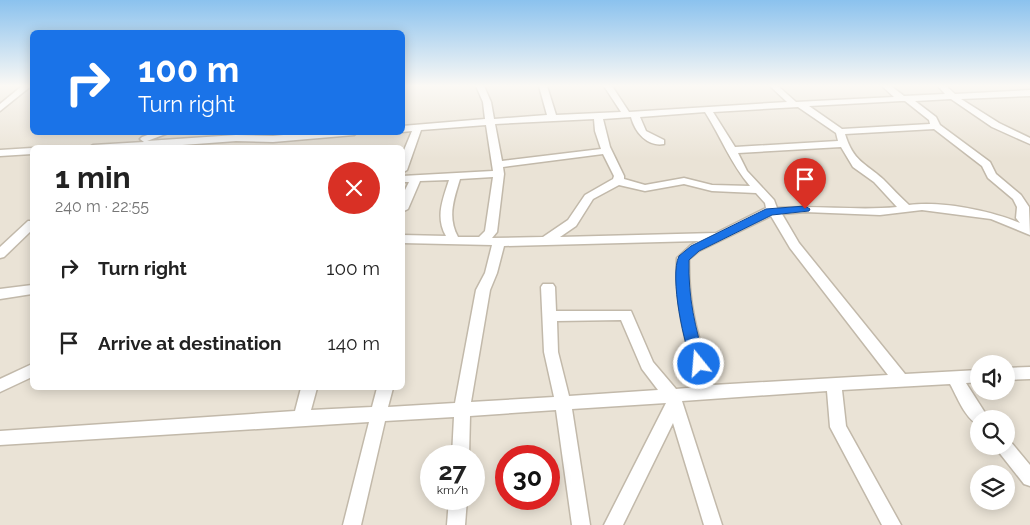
<!DOCTYPE html>
<meta charset="utf-8">
<style>
body{margin:0;font-family:Raleway,sans-serif;background:#f6f6f6;color:#222;height:100vh;display:flex;flex-direction:column;font-size:19px;white-space:nowrap}
*{box-sizing:border-box;margin:0}
p{font-size:16px;color:#767676}
.icon{flex:none;width:28px;height:28px;fill:none;stroke:currentColor;stroke-width:2;stroke-linecap:round;stroke-linejoin:round}
.map{position:relative;flex:1;overflow:hidden}
.drawer{position:absolute;left:30px;top:145px;width:375px;height:245px;display:flex;flex-direction:column;background:#fff;border-radius:8px;box-shadow:0 2px 12px #0003}
.drawer>*{flex:none}
.guide{position:absolute;left:30px;top:30px;width:375px;height:105px;border-radius:8px;box-shadow:0 2px 12px #0003;background:#1a73e8;color:#fff;overflow:hidden}
.controls{position:absolute;left:970px;top:355px;display:grid;gap:10px}
.controls a{display:grid;place-items:center;width:45px;height:45px;border-radius:50%;background:#fff;box-shadow:0 2px 12px #0003;font-size:25px}
.speed{position:absolute;left:420px;top:445px;display:flex;gap:10px;font-size:25px;font-weight:700;text-align:center}
.speed>*{display:grid;place-content:center;width:65px;height:65px;border-radius:50%;background:#fff;box-shadow:0 2px 12px #0003;line-height:1}
.speed small{font-size:12px;font-weight:400}
.speed .limit{border:8px solid #d22;background:#fff;color:#111}
.pin{position:absolute;display:grid;place-items:center;width:42px;height:42px;color:#fff;margin:-51px -21px;border-radius:50% 50% 50% 0;rotate:-45deg;box-shadow:0 0 5px #0007}
.pin .icon{rotate:45deg}
.me{position:absolute;width:55px;margin:-28px;rotate:343deg;stroke-linejoin:round;filter:drop-shadow(0 0 4px #0008)}
.turn{display:flex;align-items:center;gap:18px;height:105px;padding:0 25px;font-size:22px}
.turn .icon{width:65px;height:65px;stroke-width:2.5}
.turn b{display:block;font-size:35px;line-height:42px}
.round{display:grid;place-items:center;flex:none;width:52px;height:52px;border-radius:26px;background:#f6f6f6}
.summary{display:flex;align-items:center;justify-content:space-between;height:85px;padding:0 25px}
h1{font-size:30px;font-weight:700;line-height:38px}
ul{padding:0;list-style:none}
li{display:flex;align-items:center;gap:15px;height:75px;padding:0 25px}
li div{flex:1}
li b{display:block;font-size:19px}
li em{font-style:normal}
.map>svg:first-child{display:block}
.residential{fill:#eae3d6;fill-rule:evenodd}
.lines{fill:none;stroke-linecap:round;stroke-linejoin:round}
.minor-casing{stroke:#c2b9aa;stroke-width:3}
.minor{fill:#fff;fill-rule:evenodd}
.route{fill:#1a73e8;stroke:#114b97}
</style>
<div class="map">
<svg width="1030" height="525" viewBox="0 0 1030 525">
<rect width="100%" height="100%" fill="#f6f1e9"/>
<path class="residential" d="M 0,86 L 32,86 L 32,132 L 402,132 L 403,86 L 1030,86 L 1030,525 L 0,525 ZM 32,148 L 402,148 L 402,388 L 32,388 ZM 979,364 L 1006,364 L 1006,391 L 979,391 ZM 979,419 L 1006,419 L 1006,446 L 979,446 ZM 431,456 L 474,456 L 474,499 L 431,499 ZM 506,456 L 549,456 L 549,499 L 506,499 ZM 979,474 L 1006,474 L 1006,501 L 979,501 Z"/>
<g class="lines">
<g class="minor-casing">
<g id="minor">
<polygon points="22,86 31,86 0,111 0,104"/>
<path d="M 476,86 L 484,86 L 491,102 L 494,119 L 547,115 L 539,86 L 547,86 L 556,115 L 621,112 L 604,86 L 612,86 L 629,112 L 787,102 L 770,86 L 778,86 L 796,102 L 894,97 L 882,86 L 891,86 L 904,96 L 945,94 L 938,86 L 946,86 L 955,94 L 1030,90 L 1030,96 L 961,99 L 999,123 L 1030,138 L 1030,144 L 992,127 L 951,99 L 915,101 L 936,117 L 940,125 L 990,162 L 996,174 L 1021,195 L 1029,207 L 1030,235 L 991,219 L 922,210 L 880,215 L 805,212 L 782,214 L 799,243 L 905,374 L 979,370 L 979,382 L 966,383 L 989,419 L 979,419 L 979,425 C 965,419 957,396 950,384 L 842,390 L 846,426 L 901,525 L 882,525 L 830,427 L 827,391 L 682,401 L 722,525 L 704,525 L 673,423 L 623,525 L 604,525 L 666,403 L 572,409 L 590,525 L 572,525 L 556,410 L 470,416 L 469,456 L 452,456 L 454,417 L 385,421 L 361,525 L 343,525 L 369,422 L 0,445 L 0,431 L 295,411 L 301,388 L 317,388 L 311,410 L 372,407 L 377,388 L 393,388 L 388,407 L 455,403 L 476,290 L 485,273 L 492,245 L 402,243 L 402,235 L 446,236 C 435,217 443,199 449,180 L 420,181 L 408,209 L 402,212 L 402,196 L 409,182 L 402,182 L 402,176 L 493,171 L 486,125 L 421,130 L 407,170 L 402,173 L 402,155 L 412,131 L 402,132 L 402,126 L 485,119 L 483,102 ZM 901,101 L 905,101 L 929,120 L 930,124 L 842,129 L 809,106 ZM 798,107 L 836,133 L 838,141 L 735,147 L 713,112 ZM 705,112 C 721,137 731,164 750,186 L 712,185 L 684,178 L 645,185 L 624,179 L 624,176 L 610,147 L 603,119 L 631,117 C 635,132 647,147 664,144 L 664,140 L 646,131 L 640,117 ZM 594,119 L 595,131 L 601,149 L 502,161 L 495,124 ZM 934,129 L 982,166 L 988,178 L 1013,199 L 1017,207 L 1016,218 L 1020,223 C 989,210 941,201 909,205 C 900,197 892,188 883,179 C 865,163 853,161 845,134 ZM 841,147 L 853,167 L 874,182 L 897,207 C 858,211 817,205 777,208 L 774,200 L 747,171 L 738,153 ZM 603,154 L 614,176 L 613,179 L 585,195 L 568,220 L 543,237 L 492,238 L 497,232 L 504,174 L 503,167 ZM 493,177 L 485,231 L 479,237 L 458,237 C 447,217 454,199 460,179 ZM 684,184 L 712,191 L 756,193 L 765,203 L 766,208 L 716,233 L 560,237 L 576,226 L 593,199 L 619,185 L 645,191 ZM 771,216 L 790,248 L 888,375 L 713,385 C 699,339 688,308 689,259 L 699,251 ZM 699,241 L 691,245 L 677,258 C 675,308 685,339 698,387 L 676,389 L 653,362 L 631,311 L 556,311 L 555,287 L 553,284 L 543,284 L 541,287 L 544,352 L 554,397 L 471,402 L 490,290 L 497,273 L 504,246 ZM 621,320 L 642,369 L 658,390 L 569,396 L 558,352 L 557,321 Z"/>
<polygon points="156,132 171,132 147,141 236,135 273,136 315,132 358,132 354,135 273,142 236,141 142,148 88,148 93,145 144,142 140,139 142,137"/>
<polygon points="32,148 32,154 0,156 0,150"/>
<polygon points="28,221 32,221 32,230 4,257 0,258 0,247"/>
<polygon points="32,285 32,294 0,299 0,289"/>
<polygon points="32,364 32,377 0,392 0,379"/>
<polygon points="1030,367 1030,379 1006,380 1006,368"/>
<polygon points="1006,439 1010,441 1030,465 1030,486 1024,484 998,451 996,446 1006,446"/>
<polygon points="449,499 467,499 465,525 447,525"/>
</g>
</g>
<use href="#minor" class="minor"/>
</g>
<linearGradient id="sky" x2="0" y2="1"><stop stop-color="#8bc2ee"/><stop offset="0.54" stop-color="#fbf9f5"/><stop offset="1" stop-color="#fbf9f5" stop-opacity="0"/></linearGradient>
<rect width="1030" height="159" fill="url(#sky)"/>
<path class="route" d="M 805,206 L 810,209 L 809,211 L 772,215 L 699,251 L 689,260 C 688,298 695,327 706,364 L 704,367 L 699,369 L 694,367 C 684,347 669,276 679,256 L 691,246 L 766,209 Z"/>
</svg>
<div class="controls">
<a><svg class="icon" aria-label="sound" viewBox="0 0 24 24"><path d="M4 9h4l5-4v14l-5-4H4zM17 9q2 3 0 6"/></svg></a>
<a><svg class="icon" aria-label="search" viewBox="0 0 24 24"><circle cx="10" cy="10" r="6"/><path d="M15 15l6 6"/></svg></a>
<a><svg class="icon" aria-label="layers" viewBox="0 0 24 24"><path d="M12 4l9 5-9 5-9-5zM3 14l9 5 9-5"/></svg></a>
</div>
<div class="speed"><div>27<small>km/h</small></div><div class="limit">30</div></div>
<div class="pin" style="left:805px;top:209px;background:#d93025"><svg class="icon" aria-label="arrive" viewBox="0 0 24 24"><path d="M6 21V4h12l-3 4 3 4H6"/></svg></div>
<svg class="me" style="left:699px;top:364px" viewBox="-20 -20 40 40"><circle r="17" fill="#1a73e8" stroke="#fff" stroke-width="3"/><path d="M0-11L8 9 0 5-8 9z" fill="#fff"/></svg>
<div class="guide">
<div class="turn"><svg class="icon" aria-label="right" viewBox="0 0 24 24"><path d="M7 20v-9h11M14 6l5 5-5 5"/></svg><div><b>100 m</b>Turn right</div></div>
</div>
<section class="drawer">
<div class="summary"><div><h1>1 min</h1><p>240 m · 22:55</p></div><a class="round" style="background:#d93025;color:#fff"><svg class="icon" aria-label="close" viewBox="0 0 24 24"><path d="M6 6l12 12M18 6L6 18"/></svg></a></div>
<ul>
<li><svg class="icon" aria-label="right" viewBox="0 0 24 24"><path d="M7 20v-9h11M14 6l5 5-5 5"/></svg><div><b>Turn right</b></div><em>100 m</em></li>
<li><svg class="icon" aria-label="arrive" viewBox="0 0 24 24"><path d="M6 21V4h12l-3 4 3 4H6"/></svg><div><b>Arrive at destination</b></div><em>140 m</em></li>
</ul>
</section>
</div>
